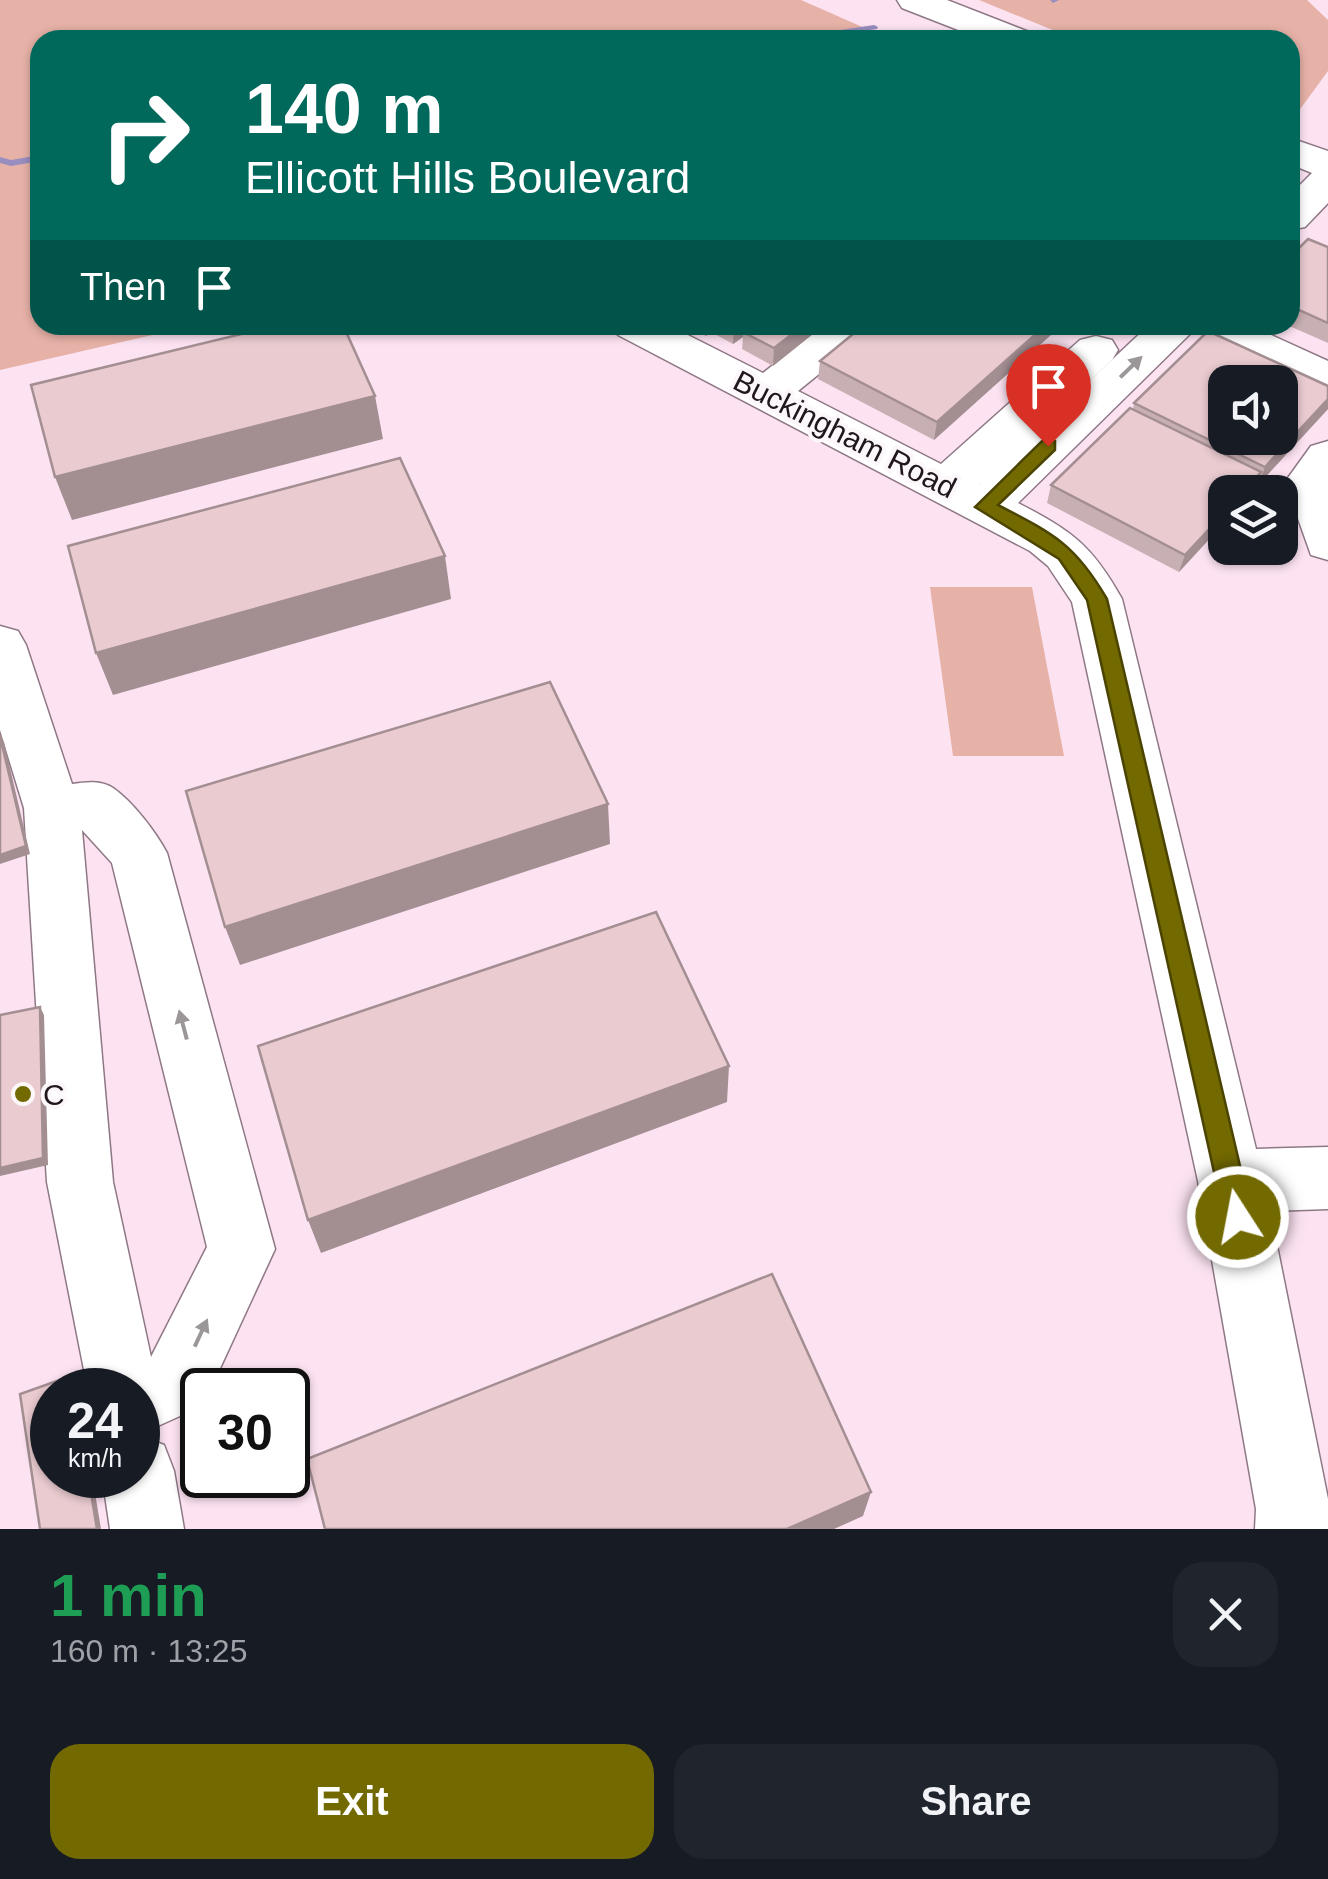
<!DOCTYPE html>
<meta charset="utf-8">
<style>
body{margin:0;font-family:Arial,sans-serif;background:#20242c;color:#f1f3f6;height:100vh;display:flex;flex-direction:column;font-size:38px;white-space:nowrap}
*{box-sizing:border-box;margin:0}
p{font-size:32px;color:#9ea1a6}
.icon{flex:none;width:55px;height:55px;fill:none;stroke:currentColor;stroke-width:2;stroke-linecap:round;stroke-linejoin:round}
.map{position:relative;height:1529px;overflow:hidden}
.sheet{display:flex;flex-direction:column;background:#171b24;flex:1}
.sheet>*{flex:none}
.guide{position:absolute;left:30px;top:30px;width:1270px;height:305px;border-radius:30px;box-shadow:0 2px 8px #0004;background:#00695c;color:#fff;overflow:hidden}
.controls{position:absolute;left:1208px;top:365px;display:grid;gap:20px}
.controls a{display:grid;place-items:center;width:90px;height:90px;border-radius:20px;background:#171b24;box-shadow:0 2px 8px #0004;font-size:50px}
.speed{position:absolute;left:30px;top:1368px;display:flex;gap:20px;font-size:50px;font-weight:700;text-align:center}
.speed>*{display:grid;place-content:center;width:130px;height:130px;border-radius:50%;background:#171b24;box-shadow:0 2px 8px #0004;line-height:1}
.speed small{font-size:25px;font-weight:400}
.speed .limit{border:5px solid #111;border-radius:15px;background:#fff;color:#111}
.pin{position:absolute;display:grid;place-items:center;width:85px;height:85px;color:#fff;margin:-102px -42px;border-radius:50% 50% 50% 0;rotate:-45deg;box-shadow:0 0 10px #0007}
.pin .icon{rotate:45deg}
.me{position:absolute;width:110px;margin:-55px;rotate:349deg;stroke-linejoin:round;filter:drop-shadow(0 0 8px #0008)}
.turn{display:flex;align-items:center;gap:35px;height:210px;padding:0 50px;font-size:45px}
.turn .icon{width:130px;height:130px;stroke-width:2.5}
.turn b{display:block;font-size:70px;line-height:85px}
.then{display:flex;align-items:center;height:95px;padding:0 50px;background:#0003;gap:20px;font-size:38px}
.round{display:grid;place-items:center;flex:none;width:105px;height:105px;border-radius:30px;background:#20242c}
.summary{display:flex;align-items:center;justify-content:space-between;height:170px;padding:0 50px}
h1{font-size:60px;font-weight:700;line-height:75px;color:#1e9e55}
.primary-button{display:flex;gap:20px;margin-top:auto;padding:20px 50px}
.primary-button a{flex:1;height:115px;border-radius:30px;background:#736901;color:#fff;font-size:40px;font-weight:700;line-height:115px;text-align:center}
.primary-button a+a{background:#20242c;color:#f1f3f6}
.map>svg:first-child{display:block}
.green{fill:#e6b1a7}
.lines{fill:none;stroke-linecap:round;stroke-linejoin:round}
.stream{fill:#988ec0;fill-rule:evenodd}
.minor-casing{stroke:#8f7886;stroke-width:3}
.minor{fill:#fff;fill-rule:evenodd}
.wall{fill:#c8afb3}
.shaded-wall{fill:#a38e92}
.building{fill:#e9cbd0;stroke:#a38e92;stroke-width:2.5;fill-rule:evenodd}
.oneway{fill:#9b9799}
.route{fill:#736901;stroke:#4b4401;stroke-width:2.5}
.poi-dot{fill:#736901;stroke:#fcf7fa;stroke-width:4}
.labels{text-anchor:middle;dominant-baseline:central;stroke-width:8;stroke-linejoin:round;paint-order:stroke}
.street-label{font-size:30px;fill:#20171c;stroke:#fcf7fa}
.poi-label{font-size:30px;fill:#20171c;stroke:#fcf7fa;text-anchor:start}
</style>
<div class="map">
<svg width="1328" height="1529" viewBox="0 0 1328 1529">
<rect width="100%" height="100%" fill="#fde3f2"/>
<g class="green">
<polygon points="0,0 801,0 892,40 40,40 40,325 196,325 0,370"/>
<polygon points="979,0 1307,0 1328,20 1328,71 1290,123 1290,40 1077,40"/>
<polygon points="930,587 1032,587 1064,756 953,756"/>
</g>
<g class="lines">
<g class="stream">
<polygon points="1050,0 1059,0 1053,3"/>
<polygon points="874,25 878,27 877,29 804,40 783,40 787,38"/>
<polygon points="40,155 40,161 11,166 0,163 0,157 11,160"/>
</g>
<g class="minor-casing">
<g id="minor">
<polygon points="897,0 947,0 1029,32 1034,40 984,40 902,8"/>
<polygon points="1290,138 1328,151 1328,203 1305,227 1290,230 1290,195 1312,173 1290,164"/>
<path d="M 611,325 L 668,325 L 763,373 L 824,325 L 874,325 L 867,335 L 798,391 L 941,464 L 1080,340 L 1096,336 L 1112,340 L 1118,350 L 1112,360 L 980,484 L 1149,325 L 1249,325 L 1328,361 L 1328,394 L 1194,330 L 1018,503 C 1072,531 1092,545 1122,599 L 1256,1149 L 1328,1147 L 1328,1209 L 1270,1211 L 1328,1499 L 1328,1529 L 1255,1529 L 1256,1509 L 1198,1181 L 1072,602 L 1048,566 L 1030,551 L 618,335 Z"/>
<polygon points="1328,441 1328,560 1311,555 1285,482 1311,446"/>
<path d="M 0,626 L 18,631 L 26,645 L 72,784 C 86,782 101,780 113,788 C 133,802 156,832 167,853 L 275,1249 L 210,1390 L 202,1390 L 202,1406 L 138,1435 L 164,1445 L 174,1471 L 184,1529 L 110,1529 L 102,1475 L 138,1475 L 138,1390 L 88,1390 L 47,1182 L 24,808 L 0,730 ZM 82,830 L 112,863 L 207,1247 L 151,1357 L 113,1182 Z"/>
</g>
</g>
<use href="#minor" class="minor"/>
</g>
<g class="wall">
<polygon points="1328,247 1328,343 1287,325 1290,325 1290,257"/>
<polygon points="686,325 824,325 773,366 742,349 743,337 733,344 711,332 706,336"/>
<polygon points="864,325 1062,325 934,440 818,379 820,361"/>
<polygon points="1328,386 1328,409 1259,484 1257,483 1255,490 1225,492 1225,522 1179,572 1047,503 1051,485 1133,409 1134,403"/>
</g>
<g class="shaded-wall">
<polygon points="706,325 711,325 711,332 706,336"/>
<polygon points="736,325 743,325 743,337 733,344 734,327"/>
<polygon points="804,325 824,325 773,366 774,348"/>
<polygon points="1046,325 1062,325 934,440 937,422"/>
<polygon points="375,396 383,439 72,520 55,477"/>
<polygon points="1328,399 1328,409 1259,484 1265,467"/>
<polygon points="1261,472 1252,492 1243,492"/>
<polygon points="1225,512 1225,522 1179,572 1185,555"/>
<polygon points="445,556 451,599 113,695 96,653"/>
<polygon points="0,735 4,742 30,854 0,864"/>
<polygon points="608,804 610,844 240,965 225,927"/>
<polygon points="40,1007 44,1015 48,1165 0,1176 0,1168"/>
<polygon points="729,1066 727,1102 321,1253 308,1220"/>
<polygon points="71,1376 76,1381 78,1390 74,1390"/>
<polygon points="88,1475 92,1475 101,1529 97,1529"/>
<polygon points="871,1492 863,1516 834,1529 787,1529"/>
</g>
<g class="building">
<polygon points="1308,239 1328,247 1328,323 1290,306 1290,257"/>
<polygon points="279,325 343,325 375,396 55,477 31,385"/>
<polygon points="752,325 804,325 774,348 743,332"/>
<polygon points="864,325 1046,325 937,422 820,361"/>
<path d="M 1208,331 L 1328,386 L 1328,399 L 1265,467 L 1134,403 ZM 1225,382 L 1280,382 L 1280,438 L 1225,438 Z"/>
<polygon points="1130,408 1261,472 1243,492 1225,492 1225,512 1185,555 1051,485"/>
<polygon points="400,458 445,556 96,653 68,546"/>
<polygon points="550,682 608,804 225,927 186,791"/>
<polygon points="0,736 26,846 0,855"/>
<polygon points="656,912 729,1066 308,1220 258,1046"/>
<polygon points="40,1007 43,1158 0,1168 0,1015"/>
<polygon points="772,1274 871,1492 787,1529 325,1529 307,1459"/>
<polygon points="71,1376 74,1390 52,1390 52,1475 88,1475 97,1529 40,1529 20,1394"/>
</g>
<defs><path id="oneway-solid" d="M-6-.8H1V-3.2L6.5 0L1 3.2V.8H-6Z" transform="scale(2.5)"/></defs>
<g class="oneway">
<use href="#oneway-solid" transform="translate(1131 367) rotate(-44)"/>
<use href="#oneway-solid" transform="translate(183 1025) rotate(-105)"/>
<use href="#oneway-solid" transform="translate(201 1333) rotate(-65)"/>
</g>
<path class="route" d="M 1048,439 L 1055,441 L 1055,450 L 998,505 C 1054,534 1075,544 1107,599 L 1252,1217 L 1247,1226 L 1238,1230 L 1228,1226 L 1224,1217 L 1087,600 L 1059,559 L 975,507 L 1042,441 Z"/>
<circle class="poi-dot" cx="23" cy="1094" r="10"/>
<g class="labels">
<g class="street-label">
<text transform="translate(845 434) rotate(27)">Buckingham Road</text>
</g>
<g class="poi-label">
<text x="43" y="1094">C</text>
</g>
</g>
</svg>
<div class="controls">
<a><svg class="icon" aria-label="sound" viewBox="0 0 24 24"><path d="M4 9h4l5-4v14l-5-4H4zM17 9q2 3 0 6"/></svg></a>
<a><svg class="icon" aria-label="layers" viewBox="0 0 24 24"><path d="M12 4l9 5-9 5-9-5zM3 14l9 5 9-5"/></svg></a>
</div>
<div class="speed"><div>24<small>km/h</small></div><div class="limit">30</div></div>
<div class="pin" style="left:1048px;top:446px;background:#d93025"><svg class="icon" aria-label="arrive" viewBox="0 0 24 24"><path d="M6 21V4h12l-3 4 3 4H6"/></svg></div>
<svg class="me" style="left:1238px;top:1217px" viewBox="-20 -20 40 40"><circle r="17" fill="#736901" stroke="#fff" stroke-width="3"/><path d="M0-11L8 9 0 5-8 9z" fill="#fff"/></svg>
<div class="guide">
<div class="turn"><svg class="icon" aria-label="right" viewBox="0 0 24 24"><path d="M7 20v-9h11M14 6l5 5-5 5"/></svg><div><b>140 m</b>Ellicott Hills Boulevard</div></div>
<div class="then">Then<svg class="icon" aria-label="arrive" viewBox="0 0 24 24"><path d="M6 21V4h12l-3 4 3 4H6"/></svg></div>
</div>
</div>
<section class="sheet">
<div class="summary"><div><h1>1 min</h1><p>160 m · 13:25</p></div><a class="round"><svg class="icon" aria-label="close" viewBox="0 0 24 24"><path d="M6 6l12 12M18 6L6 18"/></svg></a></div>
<div class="primary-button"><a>Exit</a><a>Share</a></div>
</section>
